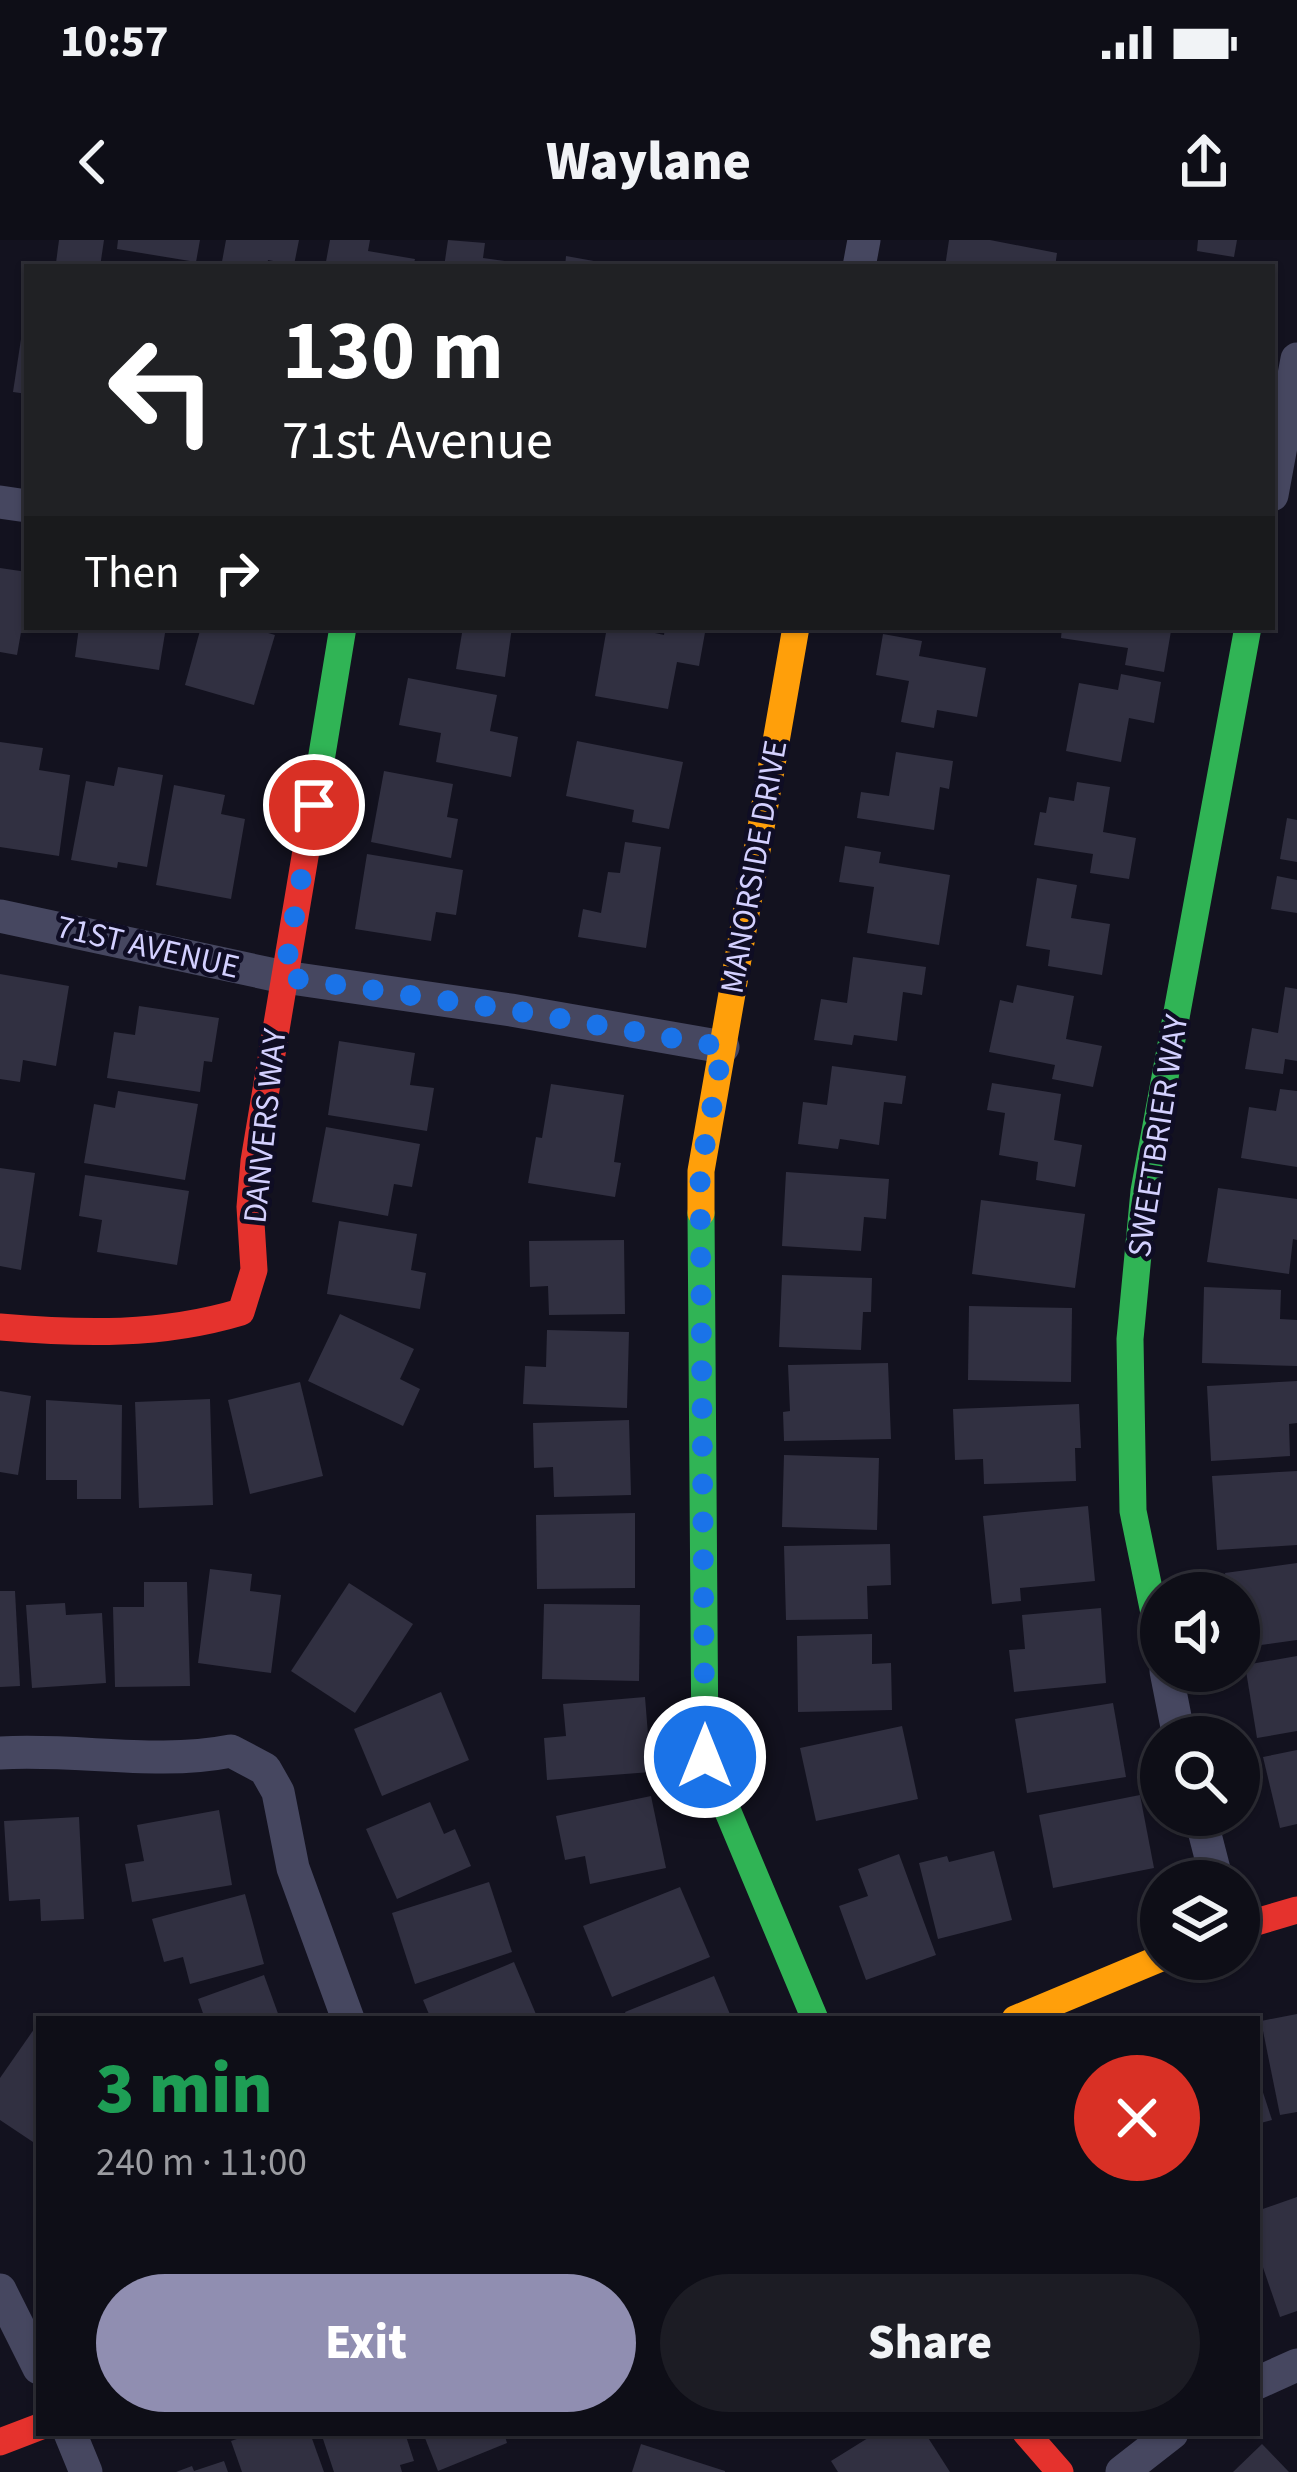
<!DOCTYPE html>
<meta charset="utf-8">
<style>
body{margin:0;font-family:"Source Sans 3",sans-serif;background:#1c1c24;color:#f1f3f6;height:100vh;display:flex;flex-direction:column;font-size:45px;white-space:nowrap}
*{box-sizing:border-box;margin:0}
p{font-size:39px;color:#9b9ca1}
.icon{flex:none;width:66px;height:66px;fill:none;stroke:currentColor;stroke-width:2;stroke-linecap:round;stroke-linejoin:round}
.map{position:relative;flex:1;overflow:hidden}
.panel{position:absolute;left:36px;top:1776px;width:1224px;height:420px;display:flex;flex-direction:column;background:#0e0e17;border-radius:0px;box-shadow:0 3px 9px #0004,0 0 0 3px #2e2e36}
.panel>*{flex:none}
.banner{position:absolute;left:24px;top:24px;width:1251px;height:366px;border-radius:0px;box-shadow:0 3px 9px #0004,0 0 0 3px #2e2e36;background:#202124;color:#fff;overflow:hidden}
.fabs{position:absolute;left:1140px;top:1332px;display:grid;gap:24px}
.fabs a{display:grid;place-items:center;width:120px;height:120px;border-radius:50%;background:#0e0e17;box-shadow:0 3px 9px #0004,0 0 0 3px #2e2e36;font-size:60px}
.pin{position:absolute;display:grid;place-items:center;width:102px;height:102px;color:#fff;margin:-51px;border:6px solid #fff;border-radius:50%;box-shadow:0 3px 12px #0007}
.me{position:absolute;width:132px;margin:-66px;rotate:0deg;stroke-linejoin:round;filter:drop-shadow(0 0 9px #0008)}
.turn{display:flex;align-items:center;gap:42px;height:252px;padding:0 60px;font-size:54px}
.turn .icon{width:156px;height:156px;stroke-width:2.5}
.turn b{display:block;font-size:84px;line-height:102px}
.then{display:flex;align-items:center;height:114px;padding:0 60px;background:#0003;gap:24px;font-size:45px}
.round{display:grid;place-items:center;flex:none;width:126px;height:126px;border-radius:63px;background:#1c1c24}
.summary{display:flex;align-items:center;justify-content:space-between;height:204px;padding:0 60px}
h1{font-size:72px;font-weight:800;line-height:90px;color:#1e9e55}
.action{display:flex;gap:24px;margin-top:auto;padding:24px 60px}
.action a{flex:1;height:138px;border-radius:72px;background:#908eb1;color:#fff;font-size:48px;font-weight:800;line-height:138px;text-align:center}
.action a+a{background:#1c1c24;color:#f1f3f6}
.status{display:flex;justify-content:space-between;align-items:center;height:84px;padding:0 60px;background:#0e0e17;direction:ltr}
.status svg{height:33px;fill:currentColor}
header{display:flex;justify-content:space-between;align-items:center;height:156px;padding:0 60px;background:#0e0e17;font-size:54px;font-weight:800}
.map>svg:first-child{display:block}
.building{fill:#313041}
.lines{fill:none;stroke-linecap:round;stroke-linejoin:round}
.street{stroke:#464760;stroke-width:33}
.fast{stroke:#30b455;stroke-width:27}
.slow{stroke:#ff9f0a;stroke-width:27}
.jam{stroke:#e5322d;stroke-width:27}
.route{stroke:#1a73e8;stroke-width:21;stroke-dasharray:0 37.8}
.labels{text-anchor:middle;dominant-baseline:central;stroke-width:9;stroke-linejoin:round;paint-order:stroke}
.street-label{font-size:33px;fill:#d3d0ff;stroke:#0f0d24}
</style>
<div class="status"><b>10:57</b><svg viewBox="0 0 49 12"><path d="M0 12V9h3v3zM5 12V6h3v6zM10 12V3h3v9zM15 12V0h3v12zM26 1h20v11H26zM47 4h2v5h-2z"/></svg></div>
<header><svg class="icon" aria-label="back" viewBox="0 0 24 24"><path d="M15 5l-7 7 7 7"/></svg>Waylane<svg class="icon" aria-label="share" viewBox="0 0 24 24"><path d="M12 15V3M7 8l5-5 5 5M5 13v7h14v-7"/></svg></header>
<div class="map">
<svg width="1297" height="2232" viewBox="0 0 1297 2232">
<rect width="100%" height="100%" fill="#13121f"/>
<g class="building">
<polygon points="59,0 104,0 100,27 56,23"/>
<polygon points="118,0 200,0 196,22 117,9"/>
<polygon points="226,0 299,0 294,25 268,20 267,27 221,27"/>
<polygon points="330,0 370,0 368,11 415,19 413,27 325,27"/>
<polygon points="448,0 485,3 483,18 518,23 518,27 444,27"/>
<polygon points="949,0 990,0 1057,13 1055,27 945,27"/>
<polygon points="1198,0 1237,0 1234,17 1197,11"/>
<polygon points="566,16 616,25 615,27 565,27"/>
<polygon points="21,99 27,99 27,154 13,152"/>
<polygon points="0,328 27,332 27,382 23,381 17,415 0,412"/>
<polygon points="79,387 166,387 159,430 75,417"/>
<polygon points="201,387 248,387 275,395 254,465 185,445"/>
<polygon points="463,387 512,387 505,437 456,429"/>
<polygon points="607,387 647,387 646,391 664,395 665,387 706,387 699,426 677,422 668,469 595,456"/>
<polygon points="1062,387 1145,387 1171,391 1164,432 1125,425 1128,408 1061,398"/>
<polygon points="883,394 922,401 919,416 986,428 977,477 937,470 934,488 901,482 909,441 876,435"/>
<polygon points="1121,434 1161,442 1154,483 1129,478 1121,522 1066,511 1079,443 1118,450"/>
<polygon points="408,438 497,455 490,491 518,497 511,537 436,522 441,493 399,485"/>
<polygon points="577,501 683,522 669,589 632,582 634,570 566,556"/>
<polygon points="0,502 43,508 39,530 70,535 59,616 0,607"/>
<polygon points="896,512 953,521 949,549 940,547 934,590 857,578 861,552 889,556"/>
<polygon points="118,527 163,535 147,627 118,622 117,628 71,620 86,541 114,546"/>
<polygon points="384,531 453,544 447,577 458,579 451,618 371,602"/>
<polygon points="1077,542 1110,547 1103,592 1136,598 1129,639 1090,633 1093,614 1034,605 1040,572 1046,573 1049,557 1074,561"/>
<polygon points="174,545 225,555 221,574 245,579 231,659 156,645"/>
<polygon points="1287,578 1297,580 1297,622 1280,619"/>
<polygon points="625,602 661,607 646,708 578,697 583,669 601,673 608,632 620,633"/>
<polygon points="845,606 881,612 879,623 950,635 939,705 867,693 874,647 839,642"/>
<polygon points="367,614 463,630 456,675 436,672 431,701 355,689"/>
<polygon points="1277,636 1297,640 1297,673 1271,669"/>
<polygon points="1037,638 1077,645 1071,678 1110,684 1102,735 1048,726 1050,710 1026,706"/>
<polygon points="853,717 926,727 922,755 903,752 897,801 854,795 852,805 814,800 821,759 847,763"/>
<polygon points="0,734 69,746 56,826 23,820 20,842 0,839"/>
<polygon points="1017,745 1074,756 1066,799 1102,806 1093,847 1052,839 1055,825 989,812 1000,760 1013,763"/>
<polygon points="1285,747 1297,749 1297,821 1285,819 1283,834 1245,829 1252,788 1278,793"/>
<polygon points="139,766 219,778 212,822 204,821 200,852 107,838 114,792 135,795"/>
<polygon points="339,801 415,813 410,845 434,848 427,891 328,875"/>
<polygon points="832,826 906,836 902,864 884,862 879,905 840,899 838,909 798,904 803,862 827,865"/>
<polygon points="992,843 1061,854 1054,900 1082,905 1075,947 1036,940 1038,922 999,915 1005,873 987,870"/>
<polygon points="551,844 624,855 614,922 621,923 615,957 528,943 536,897 542,898"/>
<polygon points="1280,849 1297,851 1297,927 1241,918 1249,867 1276,871"/>
<polygon points="118,851 198,864 185,940 84,923 94,864 115,868"/>
<polygon points="326,887 420,904 412,947 394,944 388,976 312,962"/>
<polygon points="0,928 35,933 21,1030 0,1026"/>
<polygon points="786,932 889,939 886,979 864,977 861,1011 782,1006"/>
<polygon points="85,935 189,951 177,1025 97,1012 102,980 79,976"/>
<polygon points="1218,948 1297,959 1297,1000 1293,999 1289,1034 1207,1022"/>
<polygon points="981,960 1085,974 1075,1048 972,1034"/>
<polygon points="339,981 417,994 411,1030 426,1033 420,1069 327,1054"/>
<polygon points="624,1000 625,1074 549,1075 548,1046 530,1047 529,1001"/>
<polygon points="782,1035 872,1038 871,1072 863,1072 861,1110 779,1107"/>
<polygon points="1204,1047 1281,1050 1280,1079 1297,1080 1297,1126 1202,1123"/>
<polygon points="969,1066 1072,1068 1071,1142 968,1140"/>
<polygon points="340,1074 414,1109 400,1139 420,1149 403,1186 308,1141"/>
<polygon points="547,1090 629,1092 627,1168 523,1164 525,1126 546,1127"/>
<polygon points="888,1123 891,1199 784,1201 783,1172 790,1171 788,1125"/>
<polygon points="1297,1141 1297,1183 1289,1184 1290,1216 1211,1221 1207,1146"/>
<polygon points="300,1142 323,1236 250,1254 228,1160"/>
<polygon points="0,1151 31,1156 18,1235 0,1232"/>
<polygon points="210,1159 213,1265 139,1268 135,1162"/>
<polygon points="46,1160 122,1165 121,1259 77,1259 77,1240 46,1240"/>
<polygon points="1079,1164 1081,1208 1075,1208 1076,1241 984,1244 983,1219 955,1220 953,1169"/>
<polygon points="629,1180 631,1255 554,1257 553,1227 534,1228 533,1183"/>
<polygon points="784,1215 879,1218 877,1290 782,1287"/>
<polygon points="1297,1231 1297,1305 1217,1310 1212,1236"/>
<polygon points="1088,1266 1095,1341 1020,1348 1021,1361 992,1364 983,1276"/>
<polygon points="635,1273 635,1348 537,1349 536,1275"/>
<polygon points="890,1304 891,1345 867,1346 868,1379 786,1380 784,1306"/>
<polygon points="1297,1323 1297,1400 1239,1408 1239,1353 1227,1353 1225,1333"/>
<polygon points="210,1329 252,1334 250,1351 281,1355 271,1433 198,1423"/>
<polygon points="144,1342 187,1342 190,1446 115,1447 113,1367 144,1367"/>
<polygon points="349,1343 413,1384 355,1473 291,1431"/>
<polygon points="0,1351 15,1351 20,1446 0,1447"/>
<polygon points="65,1363 66,1375 102,1373 106,1443 32,1448 26,1365"/>
<polygon points="544,1364 640,1365 639,1441 542,1439"/>
<polygon points="1101,1368 1106,1443 1014,1452 1009,1410 1025,1409 1022,1375"/>
<polygon points="872,1394 872,1424 891,1423 892,1470 798,1472 797,1396"/>
<polygon points="1297,1416 1297,1491 1257,1498 1245,1425"/>
<polygon points="441,1452 469,1520 382,1556 354,1489"/>
<polygon points="645,1457 651,1532 547,1540 544,1498 566,1496 563,1464"/>
<polygon points="1113,1463 1126,1537 1027,1553 1015,1479"/>
<polygon points="902,1486 918,1559 816,1581 800,1508"/>
<polygon points="1297,1510 1297,1584 1280,1588 1263,1517"/>
<polygon points="1140,1555 1154,1628 1053,1648 1039,1575"/>
<polygon points="651,1556 666,1628 590,1644 585,1616 565,1620 556,1576"/>
<polygon points="430,1562 444,1594 455,1589 471,1626 397,1659 366,1589"/>
<polygon points="219,1570 232,1645 132,1662 125,1624 144,1621 137,1585"/>
<polygon points="79,1577 84,1679 41,1681 40,1659 9,1661 4,1581"/>
<polygon points="994,1611 1012,1680 938,1699 919,1623 947,1616 949,1622"/>
<polygon points="899,1614 936,1715 866,1740 839,1666 868,1656 858,1629"/>
<polygon points="489,1642 512,1712 415,1744 392,1673"/>
<polygon points="680,1647 710,1717 612,1757 583,1686"/>
<polygon points="245,1654 264,1724 190,1744 183,1717 164,1722 152,1679"/>
<polygon points="514,1722 538,1779 431,1779 423,1760"/>
<polygon points="264,1735 280,1779 205,1779 198,1759"/>
<polygon points="714,1736 732,1779 628,1779 625,1772"/>
<polygon points="1297,1774 1297,1872 1280,1875 1261,1781"/>
<polygon points="39,1782 39,1906 0,1880 0,1838"/>
<polygon points="1257,1834 1272,1880 1257,1884"/>
<polygon points="1297,1957 1297,2071 1280,2077 1257,2010 1257,1971"/>
<polygon points="254,2193 310,2193 324,2232 242,2232 231,2201"/>
<polygon points="321,2193 405,2193 414,2221 400,2225 402,2232 334,2232"/>
<polygon points="423,2193 504,2193 507,2203 438,2231"/>
<polygon points="876,2193 925,2193 950,2232 838,2232 831,2221"/>
<polygon points="641,2204 725,2231 725,2232 632,2232"/>
<polygon points="1262,2204 1289,2232 1233,2232"/>
<polygon points="224,2221 228,2232 176,2232 192,2226 194,2231"/>
</g>
<g class="lines">
<g class="street">
<polyline points="859,27 864,0"/>
<polyline points="1272,255 1297,119"/>
<polyline points="0,262 27,266"/>
<polyline points="0,676 284,737 511,770 723,807"/>
<polyline points="1166,1431 1179,1497"/>
<path d="M 0,1513 C 77,1508 155,1526 231,1511 L 265,1529 L 278,1552 L 293,1628 L 348,1779"/>
<polyline points="1200,1575 1217,1641"/>
<polyline points="0,2050 39,2128"/>
<polyline points="1257,2143 1297,2125"/>
<polyline points="70,2193 86,2232"/>
<polyline points="1122,2232 1172,2193"/>
</g>
<g class="fast">
<polyline points="314,563 343,387"/>
<polyline points="701,973 705,1517 815,1779"/>
<polyline points="1161,1407 1133,1271 1130,1099 1144,951 1248,387"/>
</g>
<g class="slow">
<polyline points="701,973 701,931 796,387"/>
<polyline points="1015,1779 1161,1718"/>
</g>
<g class="jam">
<path d="M 0,1087 C 82,1094 161,1096 241,1072 L 254,1030 L 250,967 L 254,921 L 314,563"/>
<polyline points="1239,1687 1297,1670"/>
<polyline points="1026,2193 1060,2232"/>
<polyline points="0,2202 39,2187"/>
</g>
</g>
<g class="lines">
<polyline class="route" points="314,565 284,737 511,770 723,807 700,932 705,1517"/>
</g>
<g class="labels">
<g class="street-label">
<text transform="translate(754 627) rotate(-80)">MANORSIDE DRIVE</text>
<text transform="translate(148 707) rotate(13)">71ST AVENUE</text>
<text transform="translate(265 886) rotate(-84)">DANVERS WAY</text>
<text transform="translate(1158 896) rotate(-81)">SWEETBRIER WAY</text>
</g>
</g>
</svg>
<div class="fabs">
<a><svg class="icon" aria-label="sound" viewBox="0 0 24 24"><path d="M4 9h4l5-4v14l-5-4H4zM17 9q2 3 0 6"/></svg></a>
<a><svg class="icon" aria-label="search" viewBox="0 0 24 24"><circle cx="10" cy="10" r="6"/><path d="M15 15l6 6"/></svg></a>
<a><svg class="icon" aria-label="layers" viewBox="0 0 24 24"><path d="M12 4l9 5-9 5-9-5zM3 14l9 5 9-5"/></svg></a>
</div>
<div class="pin" style="left:314px;top:565px;background:#d93025"><svg class="icon" aria-label="arrive" viewBox="0 0 24 24"><path d="M6 21V4h12l-3 4 3 4H6"/></svg></div>
<svg class="me" style="left:705px;top:1517px" viewBox="-20 -20 40 40"><circle r="17" fill="#1a73e8" stroke="#fff" stroke-width="3"/><path d="M0-11L8 9 0 5-8 9z" fill="#fff"/></svg>
<div class="banner">
<div class="turn"><svg class="icon" aria-label="left" viewBox="0 0 24 24"><path d="M17 20v-9H6M10 6l-5 5 5 5"/></svg><div><b>130 m</b>71st Avenue</div></div>
<div class="then">Then<svg class="icon" aria-label="right" viewBox="0 0 24 24"><path d="M7 20v-9h11M14 6l5 5-5 5"/></svg></div>
</div>
<section class="panel">
<div class="summary"><div><h1>3 min</h1><p>240 m · 11:00</p></div><a class="round" style="background:#d93025;color:#fff"><svg class="icon" aria-label="close" viewBox="0 0 24 24"><path d="M6 6l12 12M18 6L6 18"/></svg></a></div>
<div class="action"><a>Exit</a><a>Share</a></div>
</section>
</div>
